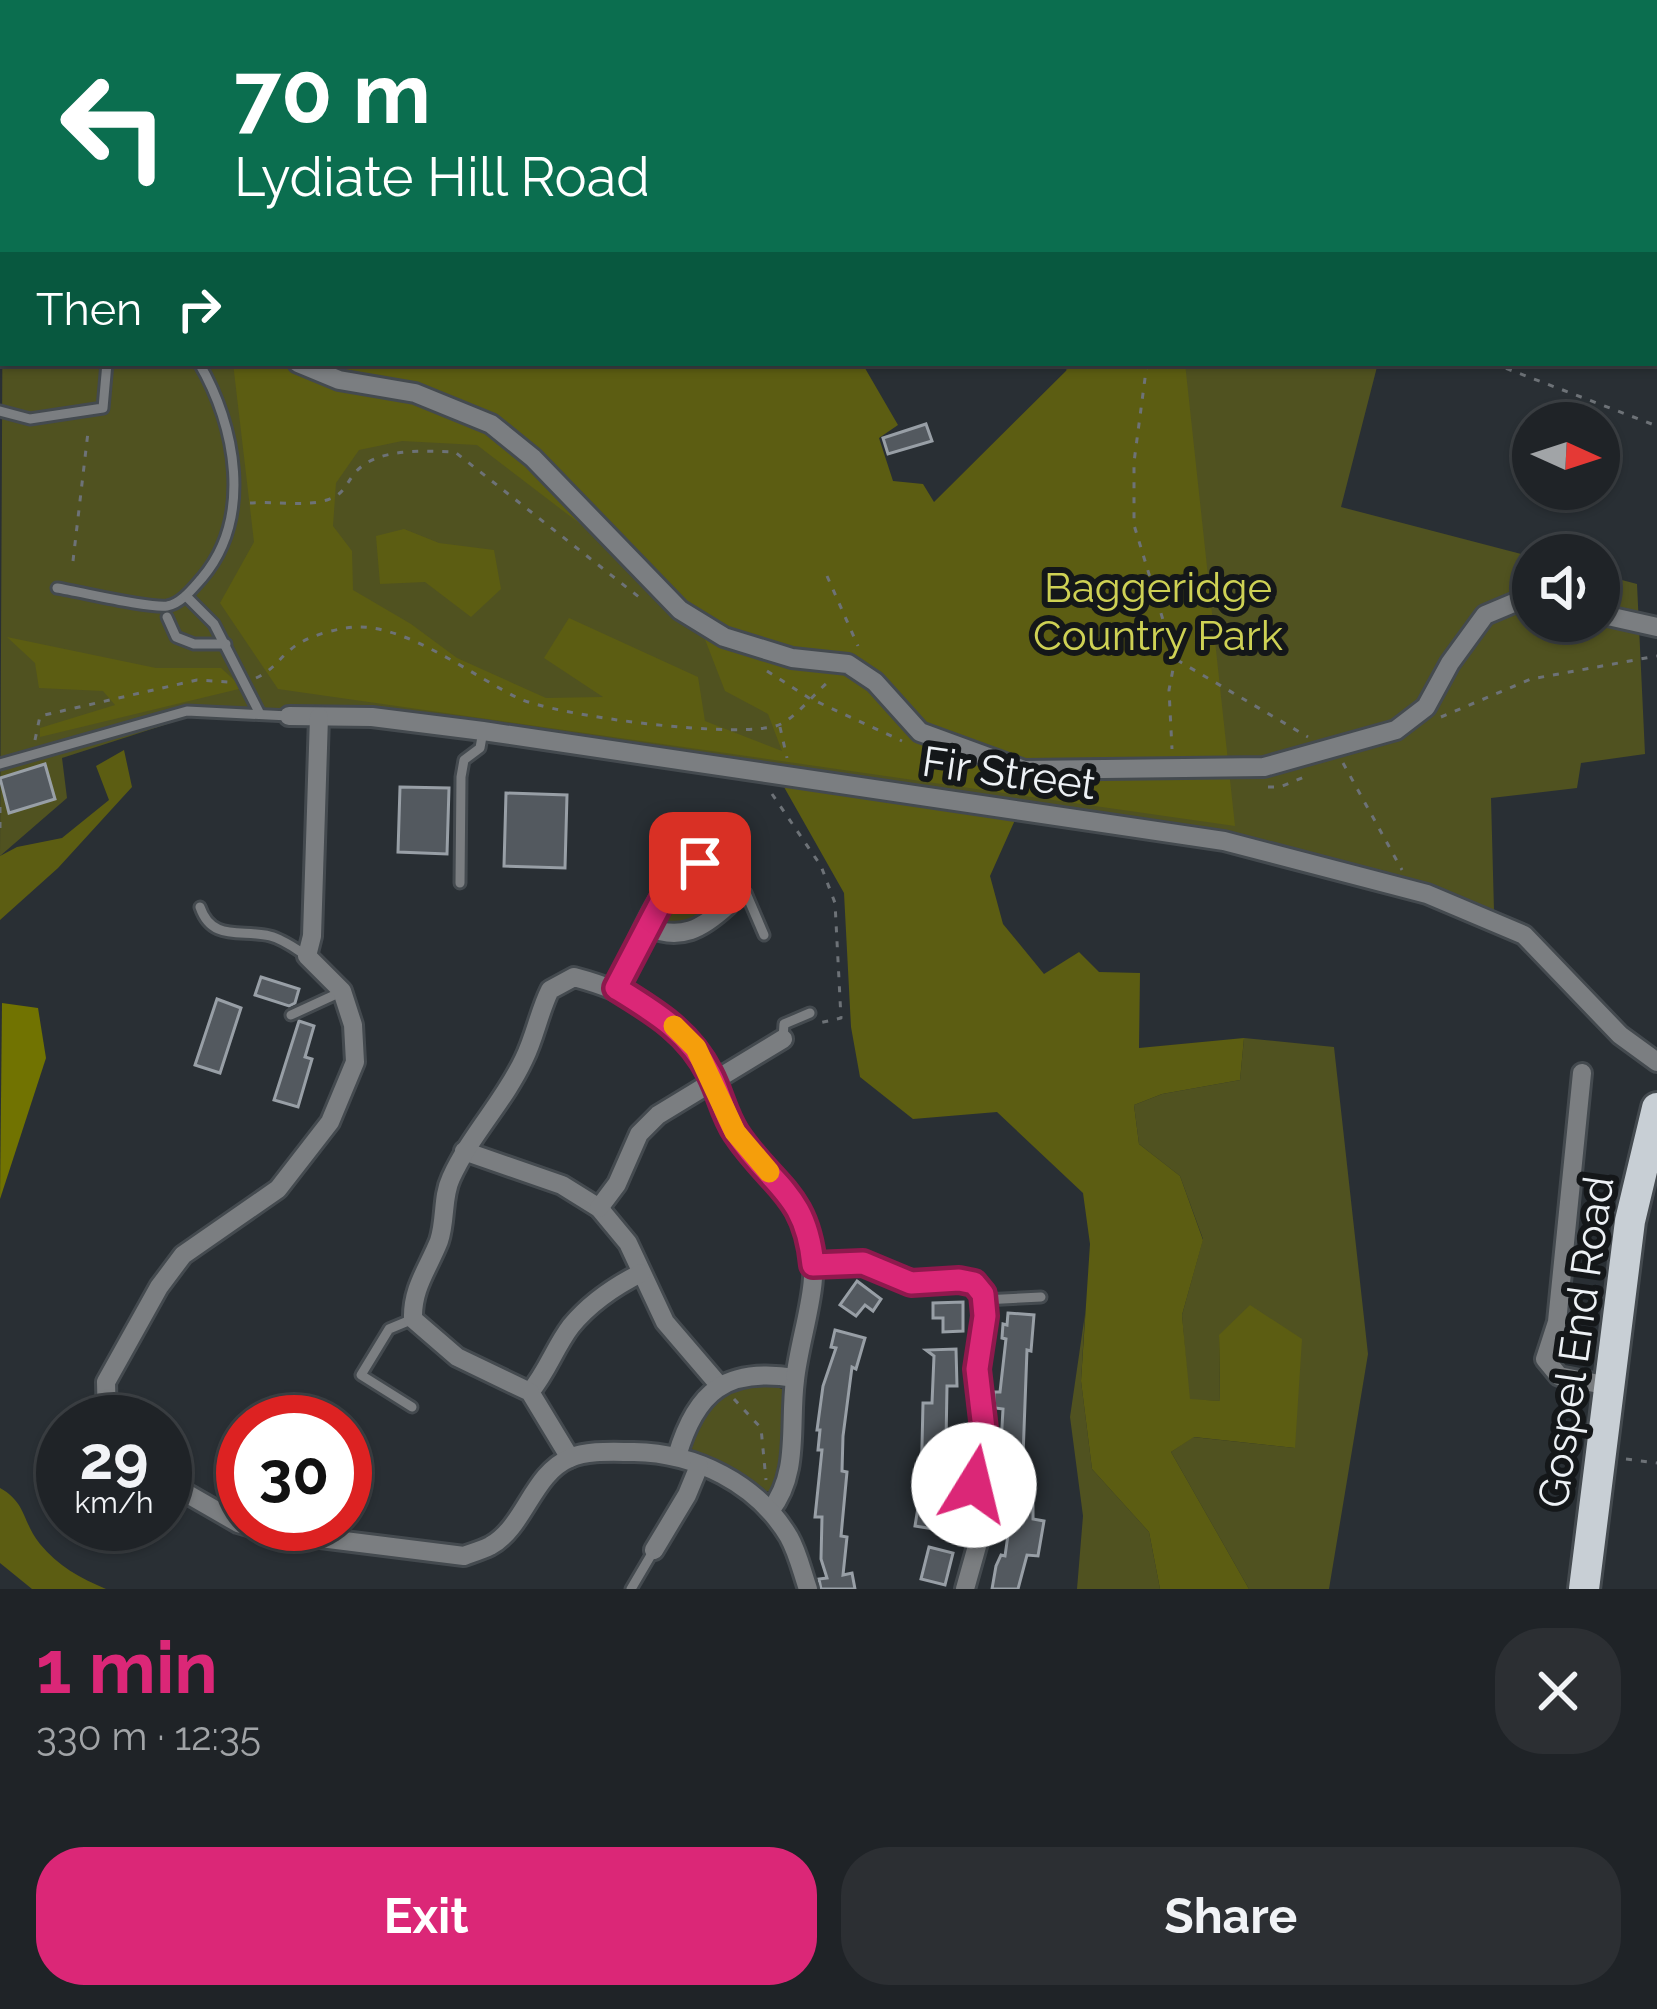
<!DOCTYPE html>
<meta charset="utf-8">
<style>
body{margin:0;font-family:Raleway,sans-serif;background:#2c2f33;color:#f1f3f6;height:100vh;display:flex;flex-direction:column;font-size:45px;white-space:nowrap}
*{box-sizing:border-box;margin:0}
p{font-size:39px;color:#a1a4a7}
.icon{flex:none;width:66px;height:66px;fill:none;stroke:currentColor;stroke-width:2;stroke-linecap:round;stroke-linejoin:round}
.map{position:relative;height:1589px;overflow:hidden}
.drawer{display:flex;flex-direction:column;background:#1f2327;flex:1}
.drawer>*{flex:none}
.hud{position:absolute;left:0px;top:0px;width:1659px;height:366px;box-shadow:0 3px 9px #0004,0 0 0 3px #3c4044;background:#0b6e4f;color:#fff;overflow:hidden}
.needle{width:78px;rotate:93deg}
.buttons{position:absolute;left:1512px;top:402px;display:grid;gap:24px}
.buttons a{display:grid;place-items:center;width:108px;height:108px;border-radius:50%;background:#1f2327;box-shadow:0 3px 9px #0004,0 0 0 3px #3c4044;font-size:60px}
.speed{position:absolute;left:36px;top:1395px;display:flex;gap:24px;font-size:60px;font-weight:700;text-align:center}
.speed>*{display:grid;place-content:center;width:156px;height:156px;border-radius:50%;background:#1f2327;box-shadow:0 3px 9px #0004,0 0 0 3px #3c4044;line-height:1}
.speed small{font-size:30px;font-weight:400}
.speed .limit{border:18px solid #d22;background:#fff;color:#111}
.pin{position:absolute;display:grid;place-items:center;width:102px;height:102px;color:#fff;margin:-51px;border-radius:24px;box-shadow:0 6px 18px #0006}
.me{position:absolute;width:132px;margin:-66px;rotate:9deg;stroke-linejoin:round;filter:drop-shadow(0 0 9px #0008)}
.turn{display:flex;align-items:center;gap:42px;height:252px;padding:0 36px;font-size:54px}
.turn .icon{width:156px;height:156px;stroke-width:2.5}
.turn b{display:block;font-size:84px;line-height:102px}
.then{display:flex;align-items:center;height:114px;padding:0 36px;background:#0003;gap:24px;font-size:45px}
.round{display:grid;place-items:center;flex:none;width:126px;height:126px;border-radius:48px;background:#2c2f33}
.head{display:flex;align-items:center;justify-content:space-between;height:204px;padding:0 36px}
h1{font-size:72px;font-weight:700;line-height:90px;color:#db2777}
.button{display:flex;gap:24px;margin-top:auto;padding:24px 36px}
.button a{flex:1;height:138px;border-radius:48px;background:#db2777;color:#fff;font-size:48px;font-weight:700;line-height:138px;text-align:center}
.button a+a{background:#2c2f33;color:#f1f3f6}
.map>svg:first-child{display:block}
.green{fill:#505220}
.forest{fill:#5c5d12;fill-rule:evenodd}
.water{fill:#717301}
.building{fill:#53595f;stroke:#989fa6;stroke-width:3}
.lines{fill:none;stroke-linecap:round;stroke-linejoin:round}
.lane-casing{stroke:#444a4f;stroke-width:15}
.street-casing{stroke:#444a4f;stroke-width:24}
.primary-casing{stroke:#444a4f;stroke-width:36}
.path{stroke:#6d7277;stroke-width:3;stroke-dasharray:6 9;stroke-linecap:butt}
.lane{stroke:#7b7e81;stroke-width:9}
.street{stroke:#7b7e81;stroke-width:18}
.primary{stroke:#c8cfd5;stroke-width:30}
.route-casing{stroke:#8e194d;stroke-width:30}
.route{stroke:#db2777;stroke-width:21}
.slow{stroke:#f59e0b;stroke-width:21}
.labels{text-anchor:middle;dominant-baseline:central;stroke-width:12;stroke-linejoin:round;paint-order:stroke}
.park-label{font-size:42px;fill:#ced154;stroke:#141719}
.street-label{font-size:42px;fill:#edf1f5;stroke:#141719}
</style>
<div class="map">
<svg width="1657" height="1589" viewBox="0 0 1657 1589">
<rect width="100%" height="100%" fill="#292f34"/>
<g class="green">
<polygon points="3,225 3,363 546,363 908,583 1067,381 1066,363 1378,363 1341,507 1533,557 1533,621 1599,621 1599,574 1637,584 1645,754 1581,763 1577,788 1491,798 1494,911 1225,832 220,707 62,758 67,798 0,856"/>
<polygon points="697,874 712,876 721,883 721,903 678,928 666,926 663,909 675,889"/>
<polygon points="1244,1038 1334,1047 1368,1354 1329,1589 1249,1589 1171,1452 1193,1437 1295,1448 1219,1335 1220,1401 1189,1400 1182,1315 1203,1239 1180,1176 1139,1144 1134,1105 1162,1094 1240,1080"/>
<polygon points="1085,1314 1081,1381 1092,1469 1149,1532 1160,1589 1077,1589 1083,1516 1070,1417"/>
<path d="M 766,1383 L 782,1389 L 785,1401 L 780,1481 L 774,1490 L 765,1492 L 697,1455 L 691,1448 C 694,1410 731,1387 766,1383 Z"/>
</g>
<g class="forest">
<path d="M 233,363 L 862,363 L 898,425 L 879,438 L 893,481 L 923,484 L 934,502 L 1074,363 L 1185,363 L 1235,826 L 278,689 L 220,603 L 254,542 ZM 402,441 L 477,445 L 694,611 L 725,691 L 768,714 L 782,751 L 705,721 L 698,677 L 569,618 L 544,658 L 603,697 L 546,698 L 457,658 L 411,624 L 353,590 L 352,551 L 333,526 L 336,483 L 359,450 Z"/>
<polygon points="404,529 439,543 494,550 501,589 471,617 425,582 380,584 376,536"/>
<polygon points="7,637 156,668 221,668 243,688 40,737 40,728 115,705 103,691 39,688 35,663"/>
<polygon points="124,750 132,787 58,868 0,920 0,856 17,847 62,838 109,800 96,766"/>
<polygon points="784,787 1006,813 1015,820 990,876 1003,924 1044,974 1079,952 1099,972 1140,973 1139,1048 1244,1038 1240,1080 1162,1094 1134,1105 1139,1144 1180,1176 1203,1240 1182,1315 1190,1399 1220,1401 1219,1335 1250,1305 1302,1339 1295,1448 1194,1437 1171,1452 1249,1589 1160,1589 1149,1532 1092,1469 1081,1381 1090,1244 1083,1193 997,1112 913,1119 860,1077 851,1027 844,893"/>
<path d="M 0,1488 C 27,1503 22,1522 40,1544 C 58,1566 80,1578 106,1589 L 32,1589 L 0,1563 Z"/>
</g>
<polygon class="water" points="2,1003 38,1008 46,1058 0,1199"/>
<g class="building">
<polygon points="926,424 932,441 888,454 883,438"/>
<polygon points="45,764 55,799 9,813 0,778"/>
<polygon points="400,787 449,788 447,854 398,852"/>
<polygon points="506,793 567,795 565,868 504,866"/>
<polygon points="261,977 299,989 295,1003 289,1006 255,995"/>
<polygon points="217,999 241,1008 220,1073 195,1065"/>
<polygon points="299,1021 314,1026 305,1057 312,1059 298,1107 274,1100"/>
<polygon points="857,1281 881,1299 873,1311 865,1305 856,1316 840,1305"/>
<polygon points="963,1302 963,1331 943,1332 943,1318 933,1318 933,1303"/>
<polygon points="1008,1313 1034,1315 1031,1351 1027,1350 1022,1483 1033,1483 1033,1519 1044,1521 1038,1556 1027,1555 1018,1589 992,1589 996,1566 1001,1555 1005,1556 1011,1514 1009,1499 1004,1499 1005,1462 1000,1462 1003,1409 995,1408 994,1400 994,1392 1000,1392 1006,1339 1002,1338 1003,1324 1007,1325"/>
<polygon points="835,1330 865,1338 856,1369 852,1367 843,1436 842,1471 847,1472 841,1536 847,1537 843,1575 852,1573 855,1589 821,1589 819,1579 827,1578 821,1559 822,1517 815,1517 822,1450 818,1450 820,1430 817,1430 823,1386 836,1348 831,1347"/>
<polygon points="956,1349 957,1386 947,1386 945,1500 940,1530 915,1526 921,1489 923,1403 932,1403 934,1356 926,1350"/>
<polygon points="929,1547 953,1553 945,1585 921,1579"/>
</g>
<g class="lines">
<g class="lane-casing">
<g id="lane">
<polyline points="0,304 3,304"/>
<polyline points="0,411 30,419 103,408 107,363"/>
<path d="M 57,588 C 82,592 146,608 167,606 C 181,604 193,588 202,578 C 253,518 236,426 199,363"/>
<polyline points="186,596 214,624 260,714"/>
<polyline points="167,617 176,637 194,644 226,644"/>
<polyline points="0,764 187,711 289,716"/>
<polyline points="460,883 461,777 464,760 480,748 483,731"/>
<polyline points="732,890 746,893 764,935"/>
<path d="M 200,907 C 212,942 241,929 270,936 C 283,939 296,949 307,956"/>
<polyline points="291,1015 341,992"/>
<polyline points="783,1038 784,1024 810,1013"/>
<polyline points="983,1300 1041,1297"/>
<polyline points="412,1407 361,1375 389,1329 413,1319"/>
<polyline points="631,1589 654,1550"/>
</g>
</g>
<g class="street-casing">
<g id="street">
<polyline points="298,363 339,380 415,393 491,424 533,458 680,610 724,637 792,658 848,664 875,682 920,732 1024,770 1264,767 1396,730 1426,707 1450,663 1485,615 1523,599 1533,601"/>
<polyline points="1599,614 1657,627"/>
<polyline points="289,716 372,717 483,731 1224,841 1427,894 1524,935 1620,1035 1657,1062"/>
<path d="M 616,988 C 631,958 658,885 686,868 C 695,862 705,863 715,864 L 731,880 L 728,905 C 702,929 681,941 647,927"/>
<polyline points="1582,1073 1557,1322 1545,1359 1559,1376 1609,1386"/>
<polyline points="464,1151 562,1185 599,1208 628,1243 665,1322 719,1385"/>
<polyline points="599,1208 617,1184 639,1134 658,1115 783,1039"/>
<polyline points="813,1266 863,1263 911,1283 959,1280 974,1283 983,1294 985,1315 977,1369 984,1429 982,1459 974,1485 979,1539 965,1589"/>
<path d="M 530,1392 C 547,1372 555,1347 571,1326 C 590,1303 615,1286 641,1273"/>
<polyline points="107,1422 106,1382 159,1287 183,1255 278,1189 330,1122 355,1062 353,1025 342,991 307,956 312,936 319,717"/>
<path d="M 677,1456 C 696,1391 726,1367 795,1378"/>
<path d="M 570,1458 L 530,1392 L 457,1357 L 413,1319 C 412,1288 428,1269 439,1241 C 446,1220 442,1197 451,1178 C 471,1134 504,1102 524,1059 C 535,1037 539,1012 550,990 L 574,977 C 631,992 683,1019 710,1074 C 720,1093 724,1115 736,1133 C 759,1169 799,1191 810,1235 C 822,1283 800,1333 795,1380 C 789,1426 800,1473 770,1511"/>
<path d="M 165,1481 L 238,1523 L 265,1531 L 464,1556 C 472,1553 482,1550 490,1546 C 525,1527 532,1474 570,1458 C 588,1450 614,1452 634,1452 C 695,1453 757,1483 789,1537 C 798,1553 802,1572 808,1589"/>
<polyline points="654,1550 687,1495 699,1466"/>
</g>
</g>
<g class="primary-casing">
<polyline id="primary" points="1584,1589 1630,1221 1657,1108"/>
</g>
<g class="path">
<polyline points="749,0 765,3"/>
<polyline points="1147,3 1148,0"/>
<polyline points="1147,363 1134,462 1134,525 1175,659 1169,690 1172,749"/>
<polyline points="1492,363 1657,426"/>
<path d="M 250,503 C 273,501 305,507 327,500 C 343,495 345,486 354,474 C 375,447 425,451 455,452 L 644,601"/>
<polyline points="73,561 88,432"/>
<polyline points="827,576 858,646"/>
<polyline points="1177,660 1308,737"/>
<polyline points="767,671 809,698 902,741"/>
<path d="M 256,678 C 273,670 277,661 290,650 C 305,636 340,627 359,627 C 410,627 473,676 518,698 C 555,716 747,741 781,724 C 798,715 815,693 829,681"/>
<polyline points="1441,717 1531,679 1657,656"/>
<polyline points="780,727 787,758"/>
<polyline points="35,740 40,716 197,680 229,682"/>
<polyline points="1343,763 1402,870"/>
<polyline points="1268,787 1280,787 1304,777"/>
<polyline points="772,794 821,866 835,903 841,1018 819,1023"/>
<polyline points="0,807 0,835"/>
<polyline points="734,1399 761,1428 766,1480"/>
<polyline points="1626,1459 1657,1463"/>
</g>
<use href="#lane" class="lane"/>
<use href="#street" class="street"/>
<use href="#primary" class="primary"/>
</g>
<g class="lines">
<g class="route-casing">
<path id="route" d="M 700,863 L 686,868 L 672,881 L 616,988 C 655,1012 689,1032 710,1074 C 720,1093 724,1115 736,1133 C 772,1187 806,1192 813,1265 L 863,1263 L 911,1283 L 959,1280 L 974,1283 L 983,1294 L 985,1316 L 977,1369 L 984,1429 L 982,1459 L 974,1485"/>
</g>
<use href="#route" class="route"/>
<polyline class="slow" points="674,1026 696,1048 735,1132 769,1172"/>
</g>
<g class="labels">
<g class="park-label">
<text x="1158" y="587">Baggeridge<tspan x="1158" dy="48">Country Park</tspan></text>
</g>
<g class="street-label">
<text transform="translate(1009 773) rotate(8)">Fir Street</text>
<text transform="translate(1576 1342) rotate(-82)">Gospel End Road</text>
</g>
</g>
</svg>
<div class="buttons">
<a><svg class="needle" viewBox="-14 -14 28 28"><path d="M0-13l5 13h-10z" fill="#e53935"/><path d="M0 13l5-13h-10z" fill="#a1a4a7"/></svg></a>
<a><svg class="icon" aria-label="sound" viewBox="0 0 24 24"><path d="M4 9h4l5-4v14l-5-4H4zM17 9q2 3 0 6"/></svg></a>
</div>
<div class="speed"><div>29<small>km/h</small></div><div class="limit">30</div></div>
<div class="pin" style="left:700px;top:863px;background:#d93025"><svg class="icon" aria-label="arrive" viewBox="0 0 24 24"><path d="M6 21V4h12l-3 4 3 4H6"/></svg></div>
<svg class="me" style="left:974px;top:1485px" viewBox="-20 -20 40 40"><circle r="19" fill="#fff"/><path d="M0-13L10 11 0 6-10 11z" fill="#db2777"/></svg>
<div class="hud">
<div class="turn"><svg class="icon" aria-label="left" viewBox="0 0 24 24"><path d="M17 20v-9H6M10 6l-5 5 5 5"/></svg><div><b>70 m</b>Lydiate Hill Road</div></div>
<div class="then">Then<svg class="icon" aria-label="right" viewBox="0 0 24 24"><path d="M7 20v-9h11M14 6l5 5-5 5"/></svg></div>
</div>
</div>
<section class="drawer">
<div class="head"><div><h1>1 min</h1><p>330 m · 12:35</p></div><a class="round"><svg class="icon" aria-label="close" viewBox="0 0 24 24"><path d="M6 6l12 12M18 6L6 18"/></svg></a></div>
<div class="button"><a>Exit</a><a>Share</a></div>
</section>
